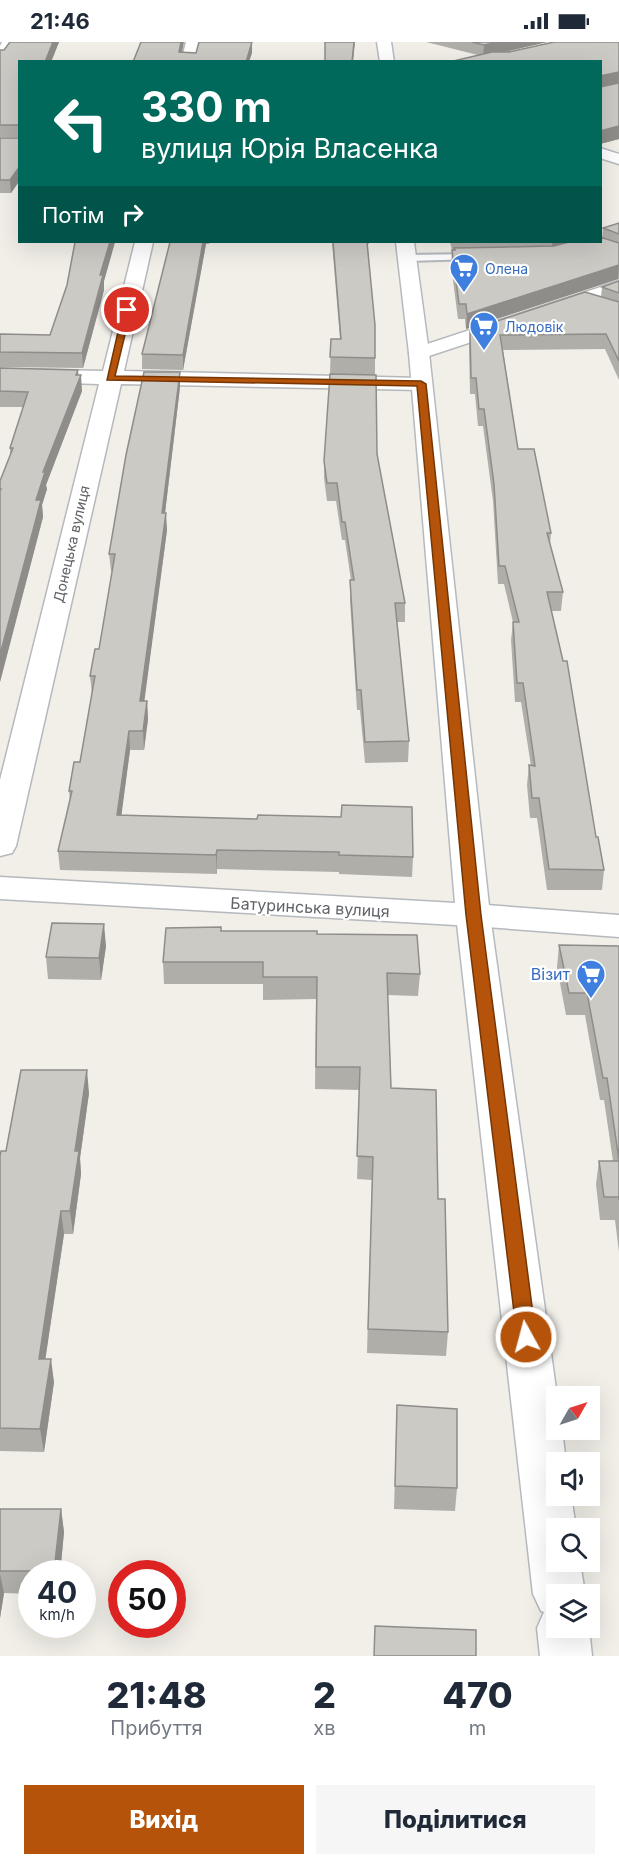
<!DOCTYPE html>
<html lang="uk">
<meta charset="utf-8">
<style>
body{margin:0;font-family:Inter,sans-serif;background:#f6f6f7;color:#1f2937;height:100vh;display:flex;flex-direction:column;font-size:22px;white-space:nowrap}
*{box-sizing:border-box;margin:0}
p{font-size:20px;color:#747a83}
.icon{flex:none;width:33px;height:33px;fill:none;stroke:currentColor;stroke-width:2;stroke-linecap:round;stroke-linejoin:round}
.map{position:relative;height:1614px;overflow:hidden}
.sheet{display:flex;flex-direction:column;background:#fff;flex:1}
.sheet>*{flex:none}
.hud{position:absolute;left:18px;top:18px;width:584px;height:183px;border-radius:0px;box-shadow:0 6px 24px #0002;background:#00695c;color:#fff;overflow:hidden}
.needle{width:39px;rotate:51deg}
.buttons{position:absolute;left:546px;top:1344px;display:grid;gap:12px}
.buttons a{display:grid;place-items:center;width:54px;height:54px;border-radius:0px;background:#fff;box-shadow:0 6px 24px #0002;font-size:30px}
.speed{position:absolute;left:18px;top:1518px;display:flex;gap:12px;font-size:30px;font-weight:700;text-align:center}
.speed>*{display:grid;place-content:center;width:78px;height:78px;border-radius:50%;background:#fff;box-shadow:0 6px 24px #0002;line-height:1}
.speed small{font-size:15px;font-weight:400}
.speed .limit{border:9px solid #d22;background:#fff;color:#111}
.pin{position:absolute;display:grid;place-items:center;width:51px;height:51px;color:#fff;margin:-26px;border:3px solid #fff;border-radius:50%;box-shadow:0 2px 6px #0007}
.me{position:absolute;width:66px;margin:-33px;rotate:353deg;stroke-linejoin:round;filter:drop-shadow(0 0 4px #0008)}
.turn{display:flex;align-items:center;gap:21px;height:126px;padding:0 24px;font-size:27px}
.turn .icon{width:78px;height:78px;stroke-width:2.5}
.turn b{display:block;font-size:42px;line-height:51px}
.then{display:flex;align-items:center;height:57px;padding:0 24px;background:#0003;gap:12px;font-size:22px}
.eta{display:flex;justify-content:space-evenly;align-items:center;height:102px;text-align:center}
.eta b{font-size:36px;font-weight:800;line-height:42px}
.cta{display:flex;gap:12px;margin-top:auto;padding:12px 24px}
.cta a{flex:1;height:69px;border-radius:0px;background:#b45309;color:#fff;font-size:24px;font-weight:800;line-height:69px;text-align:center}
.cta a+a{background:#f6f6f7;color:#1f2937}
.status{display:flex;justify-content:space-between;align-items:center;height:42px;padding:0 30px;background:#fff;direction:ltr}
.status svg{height:16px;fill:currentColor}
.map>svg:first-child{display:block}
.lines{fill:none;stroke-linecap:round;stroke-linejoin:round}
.lane-casing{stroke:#b5b8bc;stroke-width:4}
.street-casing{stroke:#b5b8bc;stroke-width:3}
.secondary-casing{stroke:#b6babf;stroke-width:3}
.lane{fill:#fff;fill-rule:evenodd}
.street{fill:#fff;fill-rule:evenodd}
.secondary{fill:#fff;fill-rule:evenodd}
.wall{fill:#afaea9}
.shaded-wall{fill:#8f8d8a}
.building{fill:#cccac5;stroke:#8f8d8a;stroke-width:1.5}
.route{fill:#b45309;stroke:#753606;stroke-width:1.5}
.labels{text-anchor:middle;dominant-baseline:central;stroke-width:4.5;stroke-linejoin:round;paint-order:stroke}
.far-shop-label{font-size:14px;fill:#366cbe;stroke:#fff;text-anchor:start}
.far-street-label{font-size:14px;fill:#5f6368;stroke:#fff}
.street-label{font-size:16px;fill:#5f6368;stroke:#fff}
.shop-label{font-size:16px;fill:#366cbe;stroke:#fff;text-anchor:end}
</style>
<div class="status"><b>21:46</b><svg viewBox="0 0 49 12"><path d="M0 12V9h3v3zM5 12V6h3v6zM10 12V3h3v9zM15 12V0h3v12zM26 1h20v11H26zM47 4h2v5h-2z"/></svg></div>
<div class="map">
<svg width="619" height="1614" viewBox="0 0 619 1614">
<rect width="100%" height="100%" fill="#f1efe8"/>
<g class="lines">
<g class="lane-casing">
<polygon id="lane" points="472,212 477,215 475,217 407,219 402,216 407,213"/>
</g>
<g class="street-casing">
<g id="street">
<polygon points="2,0 16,0 5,17 0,18 0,4"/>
<polygon points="186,0 200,0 195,20 181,20"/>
<polygon points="135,200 153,200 124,329 421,336 429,337 432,342 429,347 421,348 121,342 16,804 12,811 0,814 0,738 99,342 0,339 0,327 103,329"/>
<polygon points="619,239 619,251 426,315 419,317 412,315 409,311 412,307"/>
<polygon points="0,835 473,862 619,873 619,895 473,884 0,857"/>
</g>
</g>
<g class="secondary-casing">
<g id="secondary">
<polygon points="377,0 391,0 394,20 380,20"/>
<polygon points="600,106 619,112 619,122 600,116"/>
<polygon points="396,200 414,200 429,311 490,873 557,1354 556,1388 562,1388 566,1420 556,1420 556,1454 571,1454 576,1486 556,1486 556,1520 580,1520 585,1552 556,1552 556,1586 589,1586 592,1614 540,1614 537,1586 544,1570 541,1569 533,1552 456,873 409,311"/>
</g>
</g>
<use href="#lane" class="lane"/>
<use href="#street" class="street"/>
<use href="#secondary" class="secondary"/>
</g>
<g class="wall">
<polygon points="59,0 51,20 20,20 20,95 0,95 0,8 4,8"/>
<polygon points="426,0 547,0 502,10 619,0 619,97 600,102 478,13"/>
<polygon points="0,96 20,96 20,138 11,151 0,151"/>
<polygon points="619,181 619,237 466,287 465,277 458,277 451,223 452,208 450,200 562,200 562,202 602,196 603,186"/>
<polygon points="75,200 115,200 104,239 104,248 83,326 0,325 0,292 50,293 67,243"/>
<polygon points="170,200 210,200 209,202 206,202 183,328 142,327 142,312"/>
<polygon points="332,200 369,200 369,202 367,202 375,283 375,333 377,412 405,561 405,580 397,580 409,699 408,720 365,721 360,668 357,668 350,558 351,538 345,498 342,498 336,459 327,459 324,436 324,419 330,332 331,297 340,297"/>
<polygon points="602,245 619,251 619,338 605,307 503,308 518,407 551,491 550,502 563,550 561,569 551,569 596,795 604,828 602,848 547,848 537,776 530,776 527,743 529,723 531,724 521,660 515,660 511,598 513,580 504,542 498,542 493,459 483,384 478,384 475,352 470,352 469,303 470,288 601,255"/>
<polygon points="0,326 78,333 82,349 46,443 47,447 42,463 43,475 0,640 0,439 10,413 10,406 23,365 0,365"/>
<polygon points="180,345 165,471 167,488 144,659 147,659 148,677 144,708 130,708 121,773 413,815 412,835 339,832 339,830 217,827 217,832 60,828 58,809 70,760 69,749 80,720 92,652 90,634 99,607 112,529 111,529 109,512"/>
<polygon points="221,889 317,892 420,932 418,954 387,953 391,1046 438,1157 448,1290 446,1314 367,1311 372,1138 357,1137 360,1048 315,1047 316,957 263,958 263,942 164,942 163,920"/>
<polygon points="559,903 619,904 619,1210 615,1178 600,1178 596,1142 599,1119 613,1119 604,1058 600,1058 585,973 566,973 557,925"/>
<polygon points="106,904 101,938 48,937 46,915"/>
<polygon points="89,1051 80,1116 81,1132 73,1192 64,1192 45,1317 54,1340 44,1410 0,1409 0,1114 6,1109"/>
<polygon points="397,1363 457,1446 455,1469 394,1467"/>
<polygon points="0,1467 61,1467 64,1490 60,1532 32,1532 32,1552 4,1551 0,1576"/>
</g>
<g class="shaded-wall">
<polygon points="53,0 59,0 51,20 45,20"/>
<polygon points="181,0 184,0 180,20 179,10"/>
<polygon points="252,0 252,11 249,20 246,20"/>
<polygon points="354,0 355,0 353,20 352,20"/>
<polygon points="498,0 547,0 483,15 484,3"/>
<polygon points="619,30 619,42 600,46 600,34"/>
<polygon points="619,84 619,97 600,102 600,89"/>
<polygon points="20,124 20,138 11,151 10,138"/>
<polygon points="110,200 115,200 104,239 104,248 83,326 82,311 100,233"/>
<polygon points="203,200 206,200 206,202 183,328 183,313"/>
<polygon points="552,200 562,200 562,205 552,208"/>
<polygon points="619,223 618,237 466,287 467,272"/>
<polygon points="78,328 79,339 81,333 82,349 46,443 47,447 42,463 43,475 0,640 0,613 36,458 43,430"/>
<polygon points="180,330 180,345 163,488 162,471"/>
<polygon points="166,471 167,488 142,677 140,659"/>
<polygon points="147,659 148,677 144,708 143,689"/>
<polygon points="129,689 130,708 119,792 117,773"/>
<polygon points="217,808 217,832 216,813"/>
<polygon points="104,882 106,904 101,938 99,916"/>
<polygon points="87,1028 89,1051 80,1116 81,1132 73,1192 70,1169 75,1109"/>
<polygon points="61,1169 64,1192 42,1340 39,1317"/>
<polygon points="51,1317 54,1340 44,1410 40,1387"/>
<polygon points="61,1467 64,1490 60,1532 54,1532"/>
<polygon points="0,1532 4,1551 0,1576"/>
</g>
<g class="building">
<polygon points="10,0 53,0 45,20 20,20 20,83 0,83 0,8 4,8"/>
<polygon points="141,0 181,0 179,10 196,11 199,0 252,0 246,20 133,20"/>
<polygon points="325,0 354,0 352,20 325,20"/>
<polygon points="472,0 498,0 484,3"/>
<polygon points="554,0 619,0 619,30 600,34 600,20 449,20 492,10 509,10"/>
<polygon points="619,41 619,84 600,89 600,45"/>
<polygon points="0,96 20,96 20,124 10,138 0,138"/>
<polygon points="619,181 619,192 603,186"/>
<polygon points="600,195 619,201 619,223 467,272 466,262 459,262 452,208 455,208 454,206 554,204 569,200 600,200"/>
<polygon points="75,200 110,200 100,233 103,233 82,311 0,310 0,292 50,293 67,243"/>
<polygon points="170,200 203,200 183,313 142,312"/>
<polygon points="333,200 367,200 375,283 375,316 330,315 331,297 341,297"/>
<polygon points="619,239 619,251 602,245"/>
<polygon points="585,250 619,260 619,319 606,292 500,293 518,407 534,407 551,491 547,491 563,550 547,550 563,619 567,619 596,795 598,795 604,828 549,827 539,756 532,756 529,723 535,724 523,641 517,641 513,580 519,580 505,524 499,524 494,442 484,367 479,367 476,336 471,336 470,288"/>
<polygon points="0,326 78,328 76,333 81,333 43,430 45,430 36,458 41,458 0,613 0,449 1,447 0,447 0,439 13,406 10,406 28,350 0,349"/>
<polygon points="144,330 180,330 162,471 166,471 140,659 147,659 143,689 129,689 117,773 257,777 258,773 341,775 342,763 412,765 413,815 339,813 339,810 217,808 216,813 58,809 72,749 69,749 74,720 80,720 95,634 90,634 95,607 99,607 115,512 109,512 126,413"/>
<polygon points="330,332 376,333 377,412 405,561 395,561 409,699 365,700 361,648 357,648 350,538 354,538 345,480 342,480 337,441 327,441 324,419"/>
<polygon points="52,881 104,882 99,916 46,915"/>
<polygon points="221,885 221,889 317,889 317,892 417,893 420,932 387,931 391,1046 436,1048 438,1157 445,1157 448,1290 368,1287 373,1115 357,1114 360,1025 316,1025 317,935 263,935 263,920 163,920 166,886"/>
<polygon points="559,903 619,904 619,1118 607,1036 603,1036 587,951 569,951"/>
<polygon points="21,1028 87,1028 75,1109 79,1109 70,1169 61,1169 39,1317 51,1317 40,1387 0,1386 0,1114 1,1109 6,1109"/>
<polygon points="599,1119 619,1119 619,1158 619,1155 604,1155"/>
<polygon points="397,1363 457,1367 457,1446 395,1444"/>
<polygon points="0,1467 61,1467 54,1529 0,1529"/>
<polygon points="375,1584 476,1588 476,1614 374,1614"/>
</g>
<polygon class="route" points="127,266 131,268 115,334 421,339 426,342 481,873 536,1295 533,1300 526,1302 520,1300 517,1295 466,873 417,344 107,338 123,268"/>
<defs>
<g id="supermarket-pin" transform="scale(1.5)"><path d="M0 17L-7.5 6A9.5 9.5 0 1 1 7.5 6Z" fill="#3f7fe0" stroke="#fff"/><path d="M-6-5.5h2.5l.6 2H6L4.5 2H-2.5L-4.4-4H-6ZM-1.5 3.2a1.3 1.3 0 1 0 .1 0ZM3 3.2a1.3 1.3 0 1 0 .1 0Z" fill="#fff"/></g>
</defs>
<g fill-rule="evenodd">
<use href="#supermarket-pin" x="464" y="226"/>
<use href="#supermarket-pin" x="484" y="284"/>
<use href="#supermarket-pin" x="591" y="932"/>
</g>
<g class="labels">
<g class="far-shop-label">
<text x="485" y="226">Олена</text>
<text x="505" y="284">Людовік</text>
</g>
<g class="far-street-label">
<text transform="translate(71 502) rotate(-77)">Донецька вулиця</text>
</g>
<g class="street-label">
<text transform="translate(310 865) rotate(3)">Батуринська вулиця</text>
</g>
<g class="shop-label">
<text x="570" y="932">Візит</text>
</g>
</g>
</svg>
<div class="buttons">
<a><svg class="needle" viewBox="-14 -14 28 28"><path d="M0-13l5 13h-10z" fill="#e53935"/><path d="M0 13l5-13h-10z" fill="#747a83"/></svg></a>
<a><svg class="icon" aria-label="sound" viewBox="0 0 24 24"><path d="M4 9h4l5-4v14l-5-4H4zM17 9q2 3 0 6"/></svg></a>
<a><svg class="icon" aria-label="search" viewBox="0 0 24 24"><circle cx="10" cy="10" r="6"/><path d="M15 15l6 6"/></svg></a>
<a><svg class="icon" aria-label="layers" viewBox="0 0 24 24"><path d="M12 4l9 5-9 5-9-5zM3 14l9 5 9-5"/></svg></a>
</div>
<div class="speed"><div>40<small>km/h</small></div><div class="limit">50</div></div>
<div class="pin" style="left:127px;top:268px;background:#d93025"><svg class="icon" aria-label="arrive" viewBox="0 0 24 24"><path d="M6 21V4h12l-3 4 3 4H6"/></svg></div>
<svg class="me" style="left:526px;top:1295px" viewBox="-20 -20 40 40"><circle r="17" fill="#b45309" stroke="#fff" stroke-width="3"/><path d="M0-11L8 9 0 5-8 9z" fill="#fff"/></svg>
<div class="hud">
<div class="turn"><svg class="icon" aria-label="left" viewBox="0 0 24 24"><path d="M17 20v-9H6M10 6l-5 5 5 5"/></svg><div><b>330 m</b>вулиця Юрія Власенка</div></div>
<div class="then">Потім<svg class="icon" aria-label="right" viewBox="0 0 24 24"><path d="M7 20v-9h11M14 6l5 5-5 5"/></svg></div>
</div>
</div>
<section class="sheet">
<div class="eta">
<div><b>21:48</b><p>Прибуття</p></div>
<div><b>2</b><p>хв</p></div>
<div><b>470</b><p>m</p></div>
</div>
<div class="cta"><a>Вихід</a><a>Поділитися</a></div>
</section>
